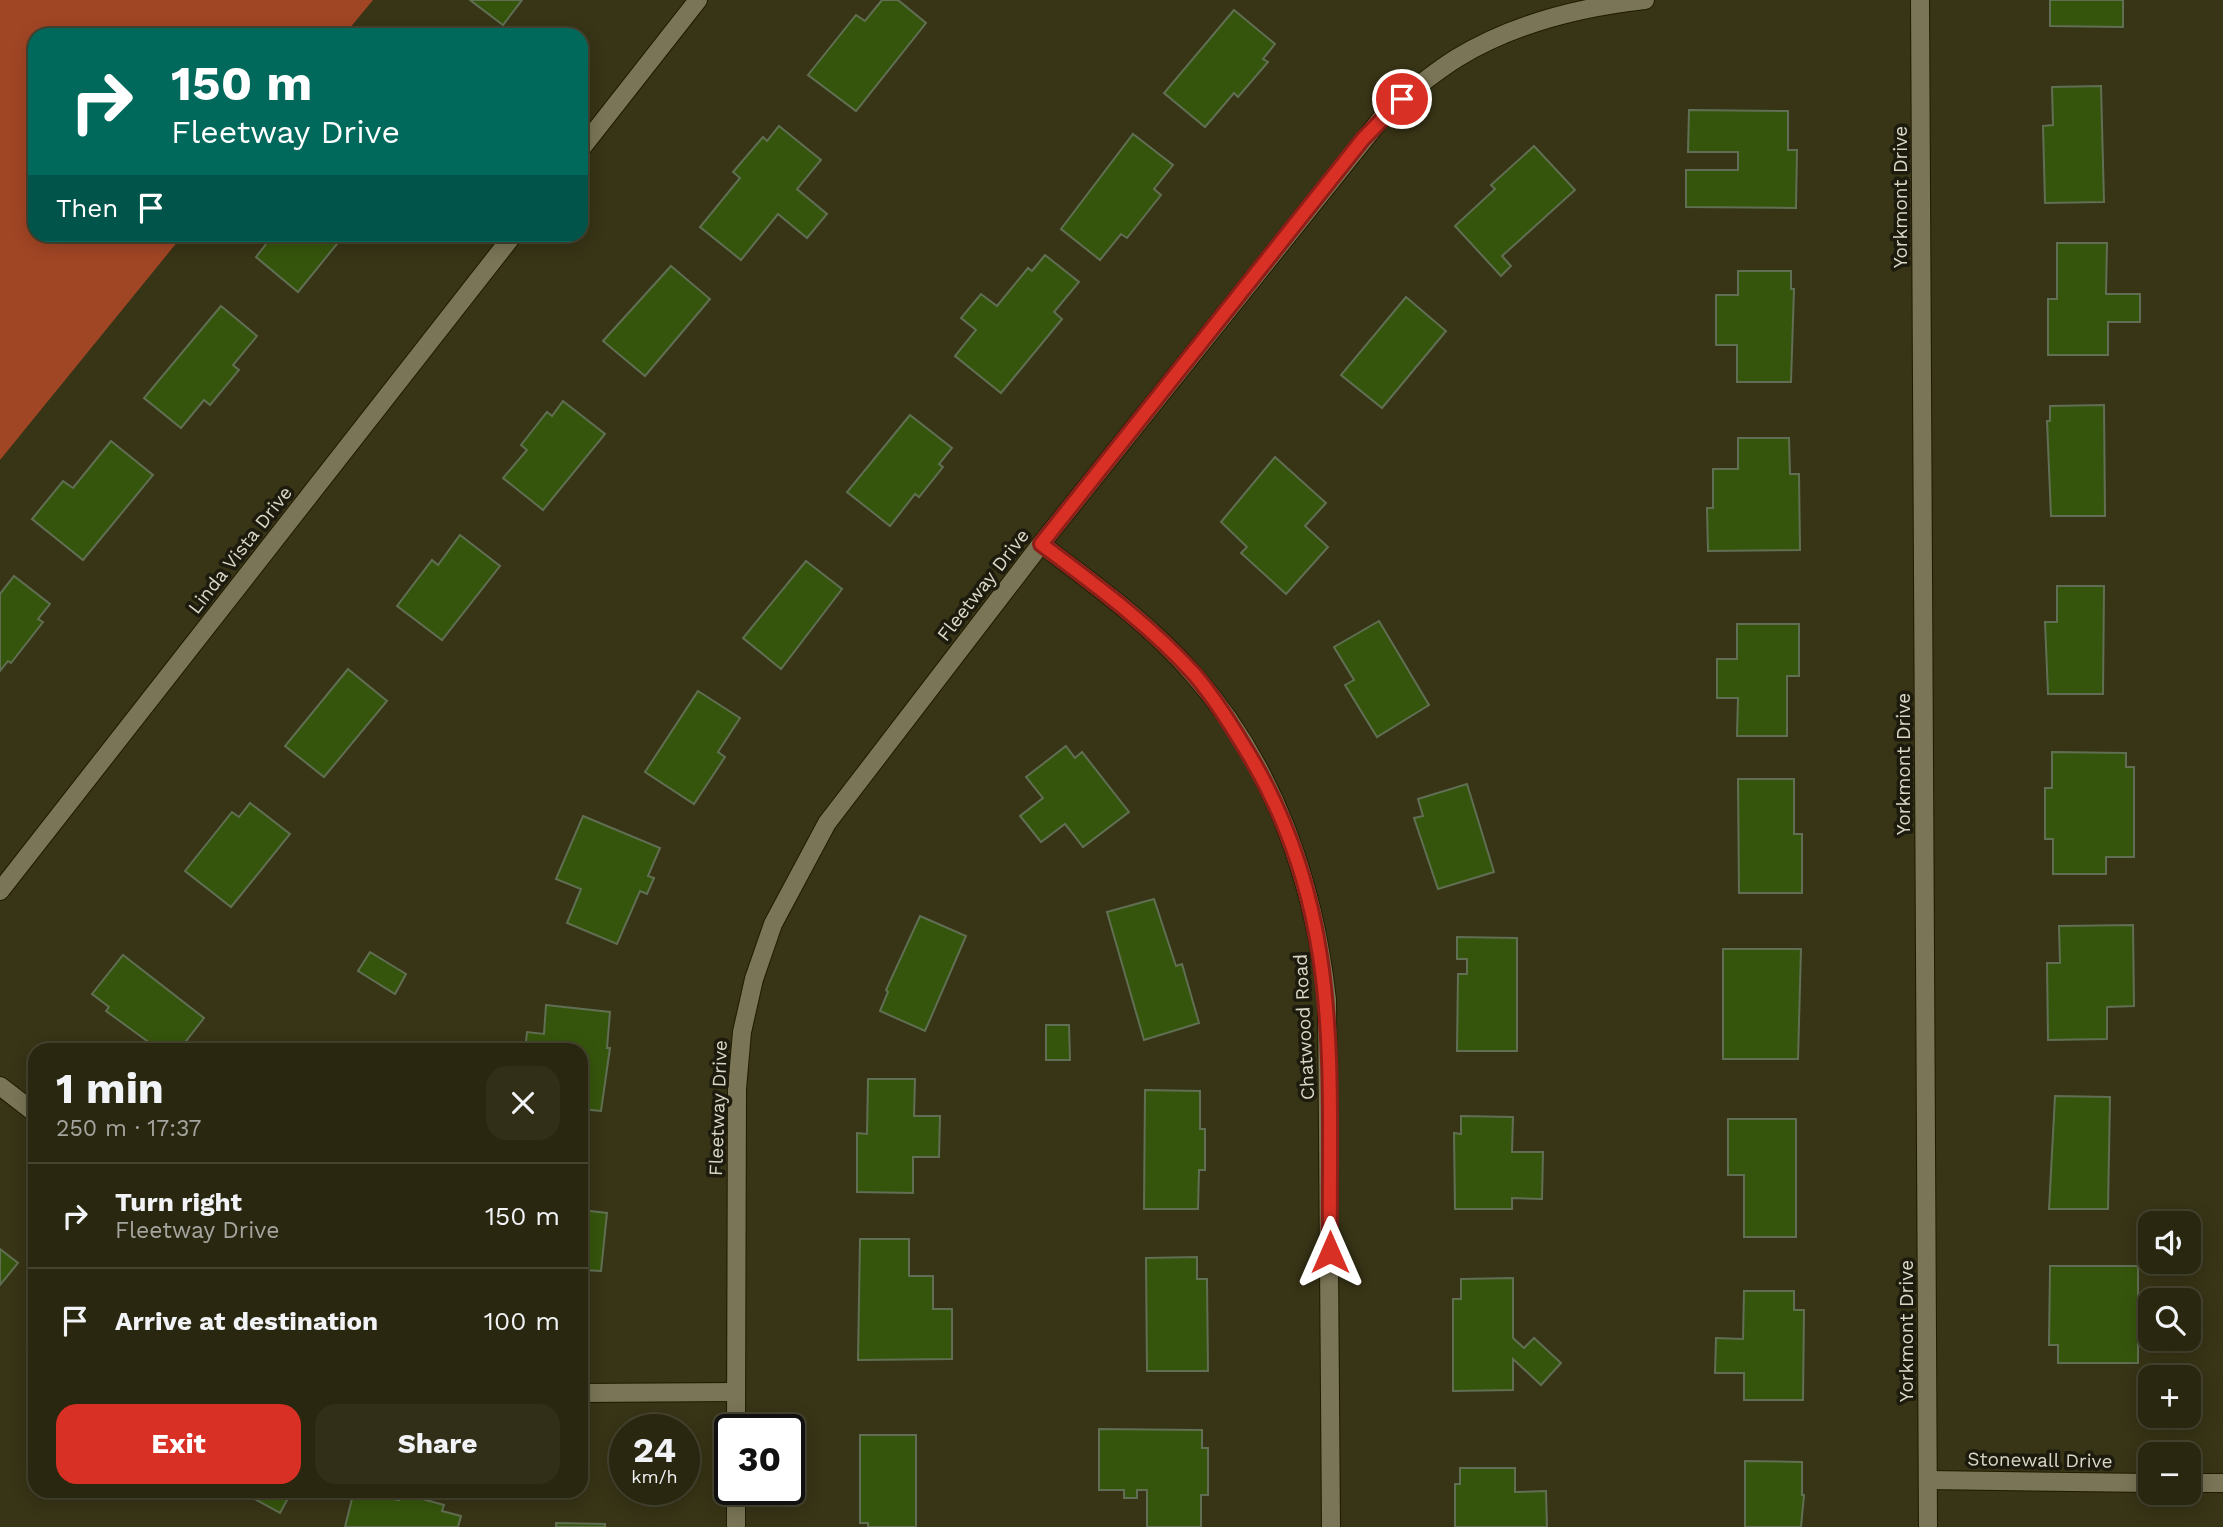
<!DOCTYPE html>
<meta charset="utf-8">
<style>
body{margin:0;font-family:"Work Sans",sans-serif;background:#322f19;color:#f1f3f6;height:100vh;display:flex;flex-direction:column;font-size:26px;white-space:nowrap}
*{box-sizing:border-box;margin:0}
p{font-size:23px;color:#a5a59f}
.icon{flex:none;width:38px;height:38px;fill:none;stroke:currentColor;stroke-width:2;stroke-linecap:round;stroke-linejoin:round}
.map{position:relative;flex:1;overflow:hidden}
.drawer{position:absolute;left:28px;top:1043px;width:560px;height:455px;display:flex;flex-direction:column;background:#2a2710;border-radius:21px;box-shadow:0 4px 18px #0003,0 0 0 2px #464430}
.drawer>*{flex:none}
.top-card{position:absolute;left:28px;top:28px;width:560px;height:214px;border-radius:21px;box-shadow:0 4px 18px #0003,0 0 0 2px #464430;background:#00695c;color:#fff;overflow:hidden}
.fabs{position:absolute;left:2138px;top:1211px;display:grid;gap:14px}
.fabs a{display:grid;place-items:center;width:63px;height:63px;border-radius:14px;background:#2a2710;box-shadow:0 4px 18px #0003,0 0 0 2px #464430;font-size:35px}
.speed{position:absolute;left:609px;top:1414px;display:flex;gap:14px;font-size:35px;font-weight:700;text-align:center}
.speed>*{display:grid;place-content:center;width:91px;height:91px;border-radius:50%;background:#2a2710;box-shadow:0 4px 18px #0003,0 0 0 2px #464430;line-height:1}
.speed small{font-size:18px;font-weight:400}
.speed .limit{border:4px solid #111;border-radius:10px;background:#fff;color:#111}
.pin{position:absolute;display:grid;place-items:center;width:60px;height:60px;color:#fff;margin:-30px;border:4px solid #fff;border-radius:50%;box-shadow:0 2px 7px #0007}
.me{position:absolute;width:77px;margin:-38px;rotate:0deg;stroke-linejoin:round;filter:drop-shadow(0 0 5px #0008)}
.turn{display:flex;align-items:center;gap:24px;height:147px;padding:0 28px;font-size:32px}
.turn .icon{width:91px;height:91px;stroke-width:2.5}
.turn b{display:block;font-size:49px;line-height:60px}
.then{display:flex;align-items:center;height:66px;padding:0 28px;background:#0003;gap:14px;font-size:26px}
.round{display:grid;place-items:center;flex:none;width:74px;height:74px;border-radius:21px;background:#322f19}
.overview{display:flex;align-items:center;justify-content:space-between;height:119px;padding:0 28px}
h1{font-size:42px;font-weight:700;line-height:52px}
.button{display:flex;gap:14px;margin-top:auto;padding:14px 28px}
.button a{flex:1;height:80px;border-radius:21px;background:#d93025;color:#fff;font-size:28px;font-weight:700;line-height:80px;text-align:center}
.button a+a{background:#322f19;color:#f1f3f6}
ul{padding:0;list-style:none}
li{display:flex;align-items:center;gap:21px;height:105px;padding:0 28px;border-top:2px solid #464430}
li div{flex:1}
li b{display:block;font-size:26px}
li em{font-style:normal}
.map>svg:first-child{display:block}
.forest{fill:#a14625}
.building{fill:#36550c;stroke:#606f53;stroke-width:2}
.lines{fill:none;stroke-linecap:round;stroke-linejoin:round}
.street-casing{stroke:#201b00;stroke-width:20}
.street{stroke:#7a7556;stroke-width:18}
.route-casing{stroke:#8d1f18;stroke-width:18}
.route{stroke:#d93025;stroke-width:12}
.labels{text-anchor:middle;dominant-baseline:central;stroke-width:7;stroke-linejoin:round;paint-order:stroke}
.street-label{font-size:19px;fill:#dad7c6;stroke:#1d1b0e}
</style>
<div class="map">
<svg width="2223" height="1527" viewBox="0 0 2223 1527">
<rect width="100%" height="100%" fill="#383416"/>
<polygon class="forest" points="0,0 373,0 344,35 35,35 35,234 183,235 0,460"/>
<g class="building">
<polygon points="470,0 522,0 503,25"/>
<polygon points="882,0 898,0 926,23 856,111 808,75 856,15 865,21"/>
<polygon points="2050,0 2123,0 2123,27 2050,26"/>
<polygon points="1234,10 1275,44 1263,59 1268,62 1238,97 1234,93 1205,127 1164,93"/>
<polygon points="393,27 403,35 387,35"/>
<polygon points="2101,86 2104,202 2045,203 2043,126 2053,125 2052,87"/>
<polygon points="1689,110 1788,111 1788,150 1797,150 1796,208 1686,207 1686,170 1738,170 1738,152 1688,152"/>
<polygon points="779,126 821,160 797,189 827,214 807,238 778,214 741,260 700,227 740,178 733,172 763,137 767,141"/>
<polygon points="1133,134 1173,165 1154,189 1161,195 1127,238 1121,234 1100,260 1061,229"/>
<polygon points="1534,146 1575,190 1502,256 1511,266 1501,276 1455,226 1495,189 1491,185"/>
<polygon points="274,234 345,234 298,292 256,257"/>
<polygon points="2057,243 2107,243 2106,294 2140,294 2140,322 2108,322 2108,355 2048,355 2048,299 2057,299"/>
<polygon points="1045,255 1079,282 1054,312 1062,319 1001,393 955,356 976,330 961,318 981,294 997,306 1028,268 1032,271"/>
<polygon points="671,266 710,299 645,376 603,341"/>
<polygon points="1738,271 1791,271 1791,289 1794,289 1791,382 1737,382 1737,345 1716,345 1716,295 1738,295"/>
<polygon points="1406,297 1446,331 1382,408 1341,375"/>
<polygon points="221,306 257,336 233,365 239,370 210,405 204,400 181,428 144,398"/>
<polygon points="563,401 605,434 543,510 503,478 527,450 521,445 547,412 552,416"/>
<polygon points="2104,405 2105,516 2051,516 2047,421 2050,421 2050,406"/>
<polygon points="910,415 952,448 939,464 943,467 919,497 915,494 890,526 847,492"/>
<polygon points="1738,438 1789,438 1790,474 1799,474 1800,550 1708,551 1707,508 1713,508 1713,469 1738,469"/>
<polygon points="111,441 153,475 83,560 32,519 63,481 73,488"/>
<polygon points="1275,457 1326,503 1305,526 1328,547 1286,594 1241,553 1247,547 1221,522"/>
<polygon points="460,535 500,566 442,640 397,606 432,560 438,565"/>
<polygon points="806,561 842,589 781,669 743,638"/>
<polygon points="14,576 50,604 38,619 43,622 11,663 8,661 0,671 0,594"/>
<polygon points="2057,586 2104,586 2103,694 2048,694 2045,622 2057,622"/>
<polygon points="1379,621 1429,705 1377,737 1345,685 1354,680 1334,647"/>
<polygon points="1737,624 1799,624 1799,676 1787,676 1787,736 1737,736 1738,698 1717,698 1717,659 1737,659"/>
<polygon points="348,669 387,701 324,777 285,746"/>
<polygon points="698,691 740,718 718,752 725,757 694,804 645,772"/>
<polygon points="1066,746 1075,758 1082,752 1129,812 1083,847 1065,824 1041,842 1020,816 1043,798 1026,777"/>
<polygon points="2052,752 2126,753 2126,767 2134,767 2134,857 2106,857 2106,874 2053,874 2053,839 2045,839 2045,788 2052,788"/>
<polygon points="1738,779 1794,779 1794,834 1802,834 1802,893 1739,893"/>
<polygon points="1467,784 1494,872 1438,889 1414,818 1423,816 1418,799"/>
<polygon points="250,803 290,834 231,907 185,871 232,812 239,817"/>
<polygon points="583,816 660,848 648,876 654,878 647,894 640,891 617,944 567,923 581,889 556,879"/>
<polygon points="1154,899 1176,966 1182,964 1199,1023 1144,1040 1107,912"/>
<polygon points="920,916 966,936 925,1031 880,1011 888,992 886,990"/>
<polygon points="2133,925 2134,1006 2107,1007 2107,1039 2048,1040 2047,963 2060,963 2059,926"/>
<polygon points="1457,937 1517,938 1517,1051 1457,1051 1458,974 1467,974 1467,959 1457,959"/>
<polygon points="1723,949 1801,949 1798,1059 1723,1059"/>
<polygon points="370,952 406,974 395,994 358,971"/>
<polygon points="123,955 204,1018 179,1050 164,1050 156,1044 154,1046 106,1011 109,1007 92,994"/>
<polygon points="546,1005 610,1012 607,1048 610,1048 601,1111 581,1109 581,1050 525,1050 527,1032 544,1034"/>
<polygon points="1046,1025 1069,1025 1070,1060 1046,1060"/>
<polygon points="868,1079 915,1079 914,1116 940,1116 939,1157 913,1157 913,1193 857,1192 857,1133 867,1134"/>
<polygon points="1145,1090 1200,1091 1200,1129 1205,1129 1205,1170 1199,1170 1198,1209 1144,1209"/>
<polygon points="2055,1096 2110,1097 2108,1209 2049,1209"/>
<polygon points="1461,1116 1513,1117 1512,1152 1543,1152 1542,1199 1512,1198 1512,1209 1455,1209 1454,1133 1461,1134"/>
<polygon points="1728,1119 1796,1119 1796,1237 1744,1237 1744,1175 1728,1175"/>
<polygon points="581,1210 607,1213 601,1271 581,1270"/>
<polygon points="860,1239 909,1239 909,1276 933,1276 933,1309 952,1309 952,1359 858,1360"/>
<polygon points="0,1249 18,1263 0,1285"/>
<polygon points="1197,1257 1197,1279 1207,1279 1208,1371 1147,1371 1146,1258"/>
<polygon points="2050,1266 2138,1266 2138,1363 2058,1363 2058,1345 2049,1345"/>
<polygon points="1513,1278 1513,1338 1524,1348 1534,1338 1561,1363 1541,1385 1513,1359 1513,1390 1453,1391 1453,1299 1461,1299 1461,1279"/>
<polygon points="1744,1291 1794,1291 1794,1310 1804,1310 1803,1400 1744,1400 1744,1373 1715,1373 1716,1338 1743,1339"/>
<polygon points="35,1335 35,1352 27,1345"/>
<polygon points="1099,1429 1202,1430 1202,1448 1208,1448 1208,1495 1201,1495 1201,1527 1147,1527 1147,1490 1137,1490 1137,1498 1124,1498 1124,1490 1099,1490"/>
<polygon points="860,1435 916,1435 916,1527 868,1527 868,1523 860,1523"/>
<polygon points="1745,1461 1802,1462 1802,1495 1804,1495 1801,1527 1745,1527"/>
<polygon points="1460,1468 1515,1468 1515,1492 1546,1491 1547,1527 1455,1527 1455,1484 1460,1484"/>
<polygon points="240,1491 292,1491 280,1513"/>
<polygon points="354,1491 399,1500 401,1493 444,1505 442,1511 461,1516 458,1527 345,1527"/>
<polygon points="556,1523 605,1524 605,1527 556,1527"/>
</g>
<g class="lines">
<g class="street-casing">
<g id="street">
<polyline points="1920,0 1928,1527"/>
<polyline points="581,149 698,0"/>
<path d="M 1041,544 C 1094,584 1150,624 1194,675 C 1274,766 1314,882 1327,1000 L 1331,1527"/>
<polyline points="0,891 514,234"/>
<polyline points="0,1086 35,1113"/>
<polyline points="581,1393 736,1392"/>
<path d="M 736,1430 L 737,1089 L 742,1032 L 754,979 L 773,924 L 827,823 L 1041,544 L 1388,110 C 1410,92 1433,73 1457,58 C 1513,24 1580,7 1645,0"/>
<polyline points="1928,1480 2151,1483"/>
<polyline points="2189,1483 2223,1483"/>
<polyline points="736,1527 736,1489"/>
</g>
</g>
<use href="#street" class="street"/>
</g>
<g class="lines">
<g class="route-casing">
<path id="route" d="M 1330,1252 C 1328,1069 1346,912 1245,748 C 1230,723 1213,696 1194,674 C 1149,624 1094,584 1041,544 L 1363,139 L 1402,99"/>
</g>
<use href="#route" class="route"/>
</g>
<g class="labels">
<g class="street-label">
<text transform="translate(1900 197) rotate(-90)">Yorkmont Drive</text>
<text transform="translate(240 550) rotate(-52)">Linda Vista Drive</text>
<text transform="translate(983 585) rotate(-52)">Fleetway Drive</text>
<text transform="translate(1903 764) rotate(-90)">Yorkmont Drive</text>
<text transform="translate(1304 1027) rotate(-93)">Chatwood Road</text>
<text transform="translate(718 1108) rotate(-88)">Fleetway Drive</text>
<text transform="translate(1906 1331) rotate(-90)">Yorkmont Drive</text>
<text transform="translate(2040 1460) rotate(1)">Stonewall Drive</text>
</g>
</g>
</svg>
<div class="fabs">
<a><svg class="icon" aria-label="sound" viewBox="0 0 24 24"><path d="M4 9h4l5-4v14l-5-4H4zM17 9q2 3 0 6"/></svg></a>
<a><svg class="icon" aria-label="search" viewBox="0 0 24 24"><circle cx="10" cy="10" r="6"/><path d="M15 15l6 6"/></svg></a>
<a>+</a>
<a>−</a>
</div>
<div class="speed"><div>24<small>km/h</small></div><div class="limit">30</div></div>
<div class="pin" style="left:1402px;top:99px;background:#d93025"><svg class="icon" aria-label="arrive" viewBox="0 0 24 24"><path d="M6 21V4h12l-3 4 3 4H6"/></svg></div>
<svg class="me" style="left:1330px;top:1252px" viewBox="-20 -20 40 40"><path d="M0-17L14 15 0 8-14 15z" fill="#d93025" stroke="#fff" stroke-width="4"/></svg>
<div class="top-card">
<div class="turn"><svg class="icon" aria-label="right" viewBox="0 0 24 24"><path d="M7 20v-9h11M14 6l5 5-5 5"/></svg><div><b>150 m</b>Fleetway Drive</div></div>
<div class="then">Then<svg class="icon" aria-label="arrive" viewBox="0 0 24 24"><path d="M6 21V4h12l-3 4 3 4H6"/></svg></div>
</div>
<section class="drawer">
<div class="overview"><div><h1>1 min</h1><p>250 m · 17:37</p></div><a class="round"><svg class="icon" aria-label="close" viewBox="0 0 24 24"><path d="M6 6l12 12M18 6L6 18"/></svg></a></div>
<ul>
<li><svg class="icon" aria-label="right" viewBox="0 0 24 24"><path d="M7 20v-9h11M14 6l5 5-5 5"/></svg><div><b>Turn right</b><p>Fleetway Drive</p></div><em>150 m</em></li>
<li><svg class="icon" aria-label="arrive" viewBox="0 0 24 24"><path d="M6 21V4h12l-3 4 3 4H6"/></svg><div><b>Arrive at destination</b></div><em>100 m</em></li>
</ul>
<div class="button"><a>Exit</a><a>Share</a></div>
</section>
</div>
